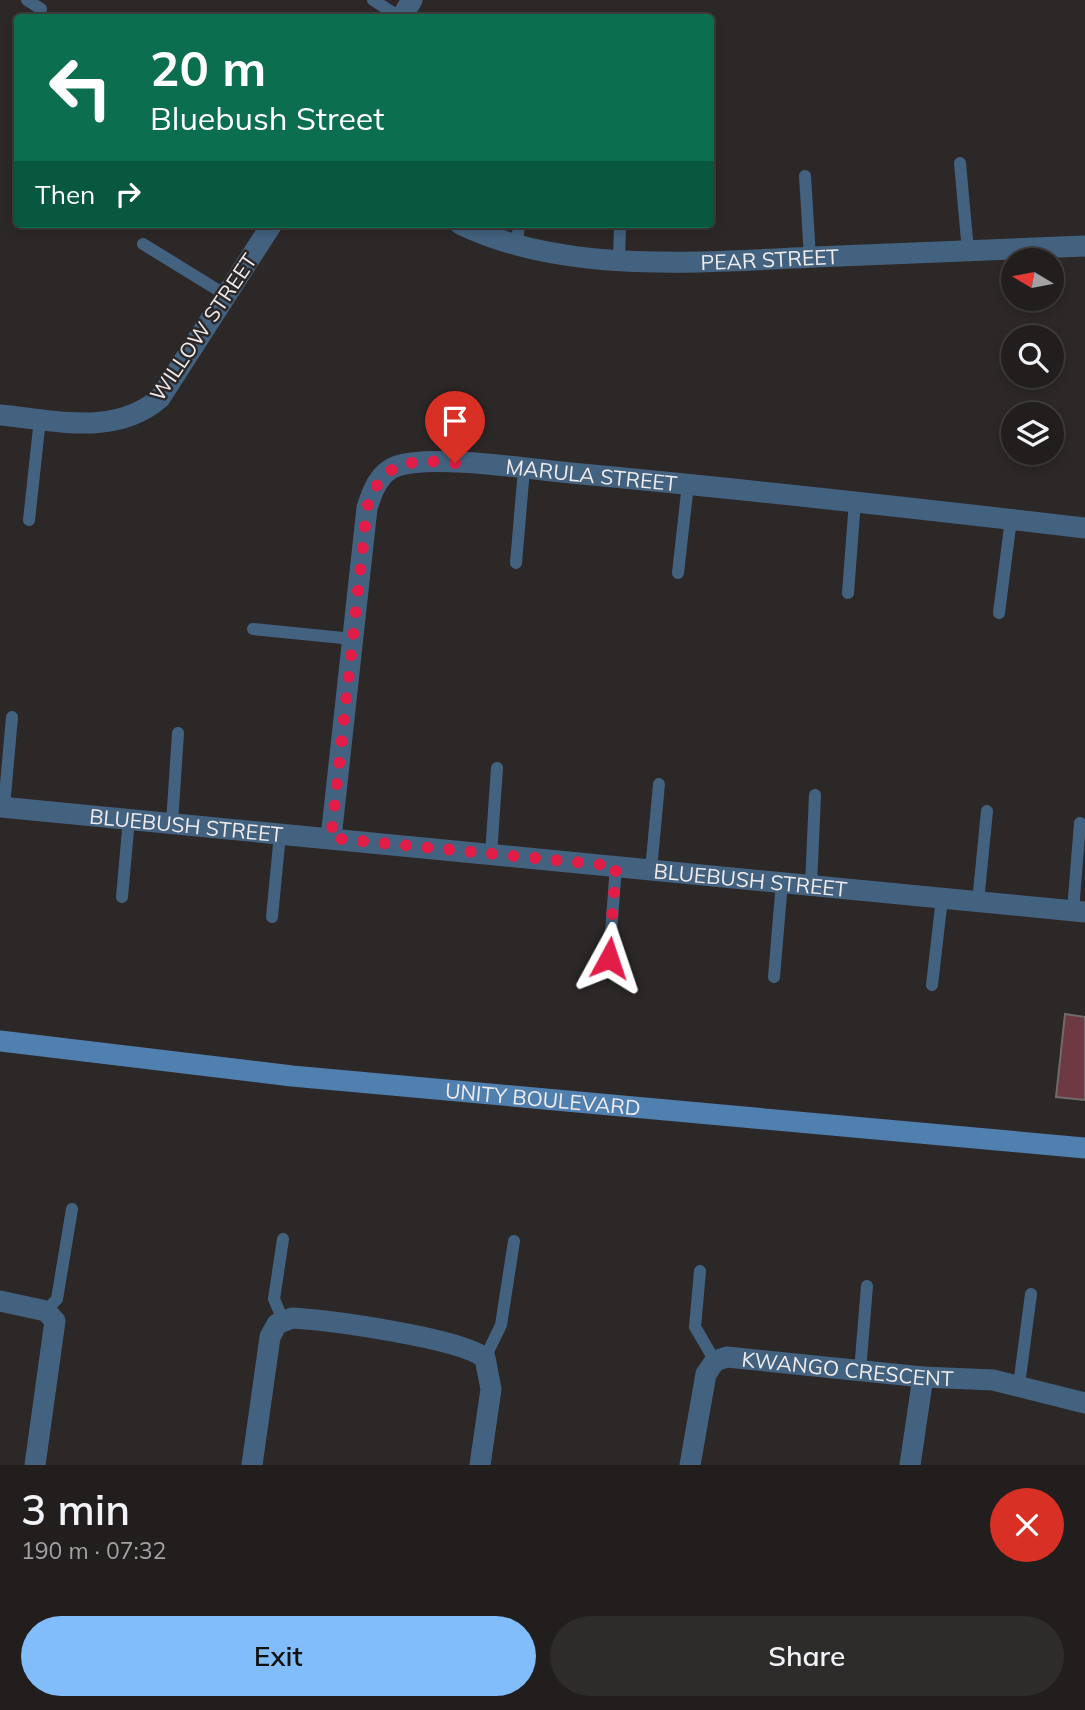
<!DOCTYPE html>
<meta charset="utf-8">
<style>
body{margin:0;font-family:Mulish,sans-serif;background:#2e2b2b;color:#f1f3f6;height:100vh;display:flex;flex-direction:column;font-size:26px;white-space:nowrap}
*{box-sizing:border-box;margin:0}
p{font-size:23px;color:#a2a2a4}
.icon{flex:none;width:38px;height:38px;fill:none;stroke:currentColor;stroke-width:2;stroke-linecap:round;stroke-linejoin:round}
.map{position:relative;height:1465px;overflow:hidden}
.sheet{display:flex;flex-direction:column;background:#221e1e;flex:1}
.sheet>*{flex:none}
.top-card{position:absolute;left:14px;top:14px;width:700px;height:214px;border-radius:7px;box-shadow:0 4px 10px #0003,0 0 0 2px #3f3c3c;background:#0b6e4f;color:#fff;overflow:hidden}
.needle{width:46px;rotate:280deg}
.fabs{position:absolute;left:1001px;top:248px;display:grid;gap:14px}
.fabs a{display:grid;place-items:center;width:63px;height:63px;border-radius:50%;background:#221e1e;box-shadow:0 4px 10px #0003,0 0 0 2px #3f3c3c;font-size:35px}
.pin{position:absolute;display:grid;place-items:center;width:60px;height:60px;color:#fff;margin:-72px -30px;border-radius:50% 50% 50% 0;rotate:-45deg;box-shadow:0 0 7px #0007}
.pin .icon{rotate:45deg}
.me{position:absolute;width:77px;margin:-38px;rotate:5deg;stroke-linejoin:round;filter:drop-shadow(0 0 5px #0008)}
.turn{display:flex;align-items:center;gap:24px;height:147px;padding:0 21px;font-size:32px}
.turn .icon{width:91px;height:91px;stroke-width:2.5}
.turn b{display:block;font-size:49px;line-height:60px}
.then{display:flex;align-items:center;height:66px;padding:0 21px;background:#0003;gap:14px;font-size:26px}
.round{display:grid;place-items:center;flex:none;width:74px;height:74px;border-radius:37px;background:#2e2b2b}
.overview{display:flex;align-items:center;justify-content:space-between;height:119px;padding:0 21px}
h1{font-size:42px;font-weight:600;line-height:52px}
.button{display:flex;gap:14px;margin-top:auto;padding:14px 21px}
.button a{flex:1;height:80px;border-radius:42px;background:#80bdfa;color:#111;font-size:28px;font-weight:600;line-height:80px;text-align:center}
.button a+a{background:#2e2b2b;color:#f1f3f6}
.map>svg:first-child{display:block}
.building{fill:#6d3942;stroke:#706a6b;stroke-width:2}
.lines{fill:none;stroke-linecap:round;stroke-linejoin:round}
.lane{stroke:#436280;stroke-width:12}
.street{stroke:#436280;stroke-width:21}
.secondary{stroke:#5080b0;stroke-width:21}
.route{stroke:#e11d48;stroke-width:12;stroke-dasharray:0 21.6}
.labels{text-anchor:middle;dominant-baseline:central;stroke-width:5;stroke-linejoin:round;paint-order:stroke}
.street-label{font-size:21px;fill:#f0eced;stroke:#2d2828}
</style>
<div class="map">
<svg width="1085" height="1465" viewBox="0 0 1085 1465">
<rect width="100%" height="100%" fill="#2d2828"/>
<polygon class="building" points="1065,1014 1085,1017 1085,1100 1056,1097"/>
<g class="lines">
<g class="lane">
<polyline points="27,0 41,9"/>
<polyline points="373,0 401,18"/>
<polyline points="960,163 968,251"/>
<polyline points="805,176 810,257"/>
<polyline points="517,243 519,224"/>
<polyline points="143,244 226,295"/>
<polyline points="619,260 620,224"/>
<polyline points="29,520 40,419"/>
<polyline points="516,563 524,469"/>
<polyline points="678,573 688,484"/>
<polyline points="848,593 855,501"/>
<polyline points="999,613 1011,519"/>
<polyline points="253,629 353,639"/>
<polyline points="4,807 12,717"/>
<polyline points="172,823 178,733"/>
<polyline points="491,854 497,768"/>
<polyline points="651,870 659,784"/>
<polyline points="811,885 815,795"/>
<polyline points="122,897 129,819"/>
<polyline points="978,902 987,811"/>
<polyline points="1073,911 1080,823"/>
<polyline points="272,917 280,834"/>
<polyline points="609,958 616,866"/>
<polyline points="774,977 782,882"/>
<polyline points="932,985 942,898"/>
<polyline points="283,1239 274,1299 283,1320"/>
<polyline points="700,1271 695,1327 715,1361"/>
<polyline points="46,1311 57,1299 72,1209"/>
<polyline points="485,1358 501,1325 514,1241"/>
<polyline points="860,1371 867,1286"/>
<polyline points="1019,1385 1031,1294"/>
</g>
<g class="street">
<polyline points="401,18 412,0"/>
<path id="s1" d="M 460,224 C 565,275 702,262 815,257 C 905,253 995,250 1085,246"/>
<path d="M 0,415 C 55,420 115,437 160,398 L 272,224"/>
<path id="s2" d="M 0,807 L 1085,912"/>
<path id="s3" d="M 331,838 L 367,508 C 372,492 379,472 397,466 C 434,454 529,469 571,473 C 743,489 914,508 1085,528"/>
<polyline points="0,1301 46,1311 55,1321 35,1465"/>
<path d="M 252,1465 L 270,1337 L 277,1324 L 292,1318 C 329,1320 460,1338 485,1358 L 491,1389 L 480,1465"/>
<path id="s4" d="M 690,1465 L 706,1374 L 715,1361 L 727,1357 L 923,1377 L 993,1380 L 1085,1403"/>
<polyline points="910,1465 923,1377"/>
</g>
<path class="secondary" id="s5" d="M 0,1041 L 292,1076 L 1085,1148"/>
</g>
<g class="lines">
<path class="route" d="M 455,463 C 409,459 382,460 367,508 L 331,838 L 616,866 L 609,958"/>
</g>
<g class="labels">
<g class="street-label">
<text stroke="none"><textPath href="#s1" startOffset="315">PEAR STREET</textPath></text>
<text transform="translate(203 327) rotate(-56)">WILLOW STREET</text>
<text stroke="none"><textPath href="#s3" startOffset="581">MARULA STREET</textPath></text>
<text stroke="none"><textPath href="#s2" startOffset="187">BLUEBUSH STREET</textPath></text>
<text stroke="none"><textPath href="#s2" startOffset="754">BLUEBUSH STREET</textPath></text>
<text stroke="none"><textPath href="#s5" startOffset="546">UNITY BOULEVARD</textPath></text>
<text stroke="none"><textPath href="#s4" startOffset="242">KWANGO CRESCENT</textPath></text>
</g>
</g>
</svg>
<div class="fabs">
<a><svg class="needle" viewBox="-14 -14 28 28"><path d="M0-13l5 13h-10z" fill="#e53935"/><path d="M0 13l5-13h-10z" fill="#a2a2a4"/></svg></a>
<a><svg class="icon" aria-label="search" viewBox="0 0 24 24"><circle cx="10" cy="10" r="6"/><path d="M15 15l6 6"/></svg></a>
<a><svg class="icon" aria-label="layers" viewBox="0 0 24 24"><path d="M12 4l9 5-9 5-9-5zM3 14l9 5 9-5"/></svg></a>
</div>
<div class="pin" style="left:455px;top:463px;background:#d93025"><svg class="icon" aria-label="arrive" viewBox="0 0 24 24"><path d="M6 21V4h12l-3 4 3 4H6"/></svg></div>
<svg class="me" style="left:609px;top:958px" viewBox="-20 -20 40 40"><path d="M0-17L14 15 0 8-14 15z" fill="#e11d48" stroke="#fff" stroke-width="4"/></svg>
<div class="top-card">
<div class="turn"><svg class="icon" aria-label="left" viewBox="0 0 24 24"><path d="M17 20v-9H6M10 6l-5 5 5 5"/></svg><div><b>20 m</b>Bluebush Street</div></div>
<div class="then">Then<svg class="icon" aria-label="right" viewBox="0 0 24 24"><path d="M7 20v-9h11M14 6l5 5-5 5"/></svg></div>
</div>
</div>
<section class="sheet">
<div class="overview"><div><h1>3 min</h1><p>190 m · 07:32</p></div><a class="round" style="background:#d93025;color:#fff"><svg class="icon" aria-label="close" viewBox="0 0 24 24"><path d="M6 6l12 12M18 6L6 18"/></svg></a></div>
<div class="button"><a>Exit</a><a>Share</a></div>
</section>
